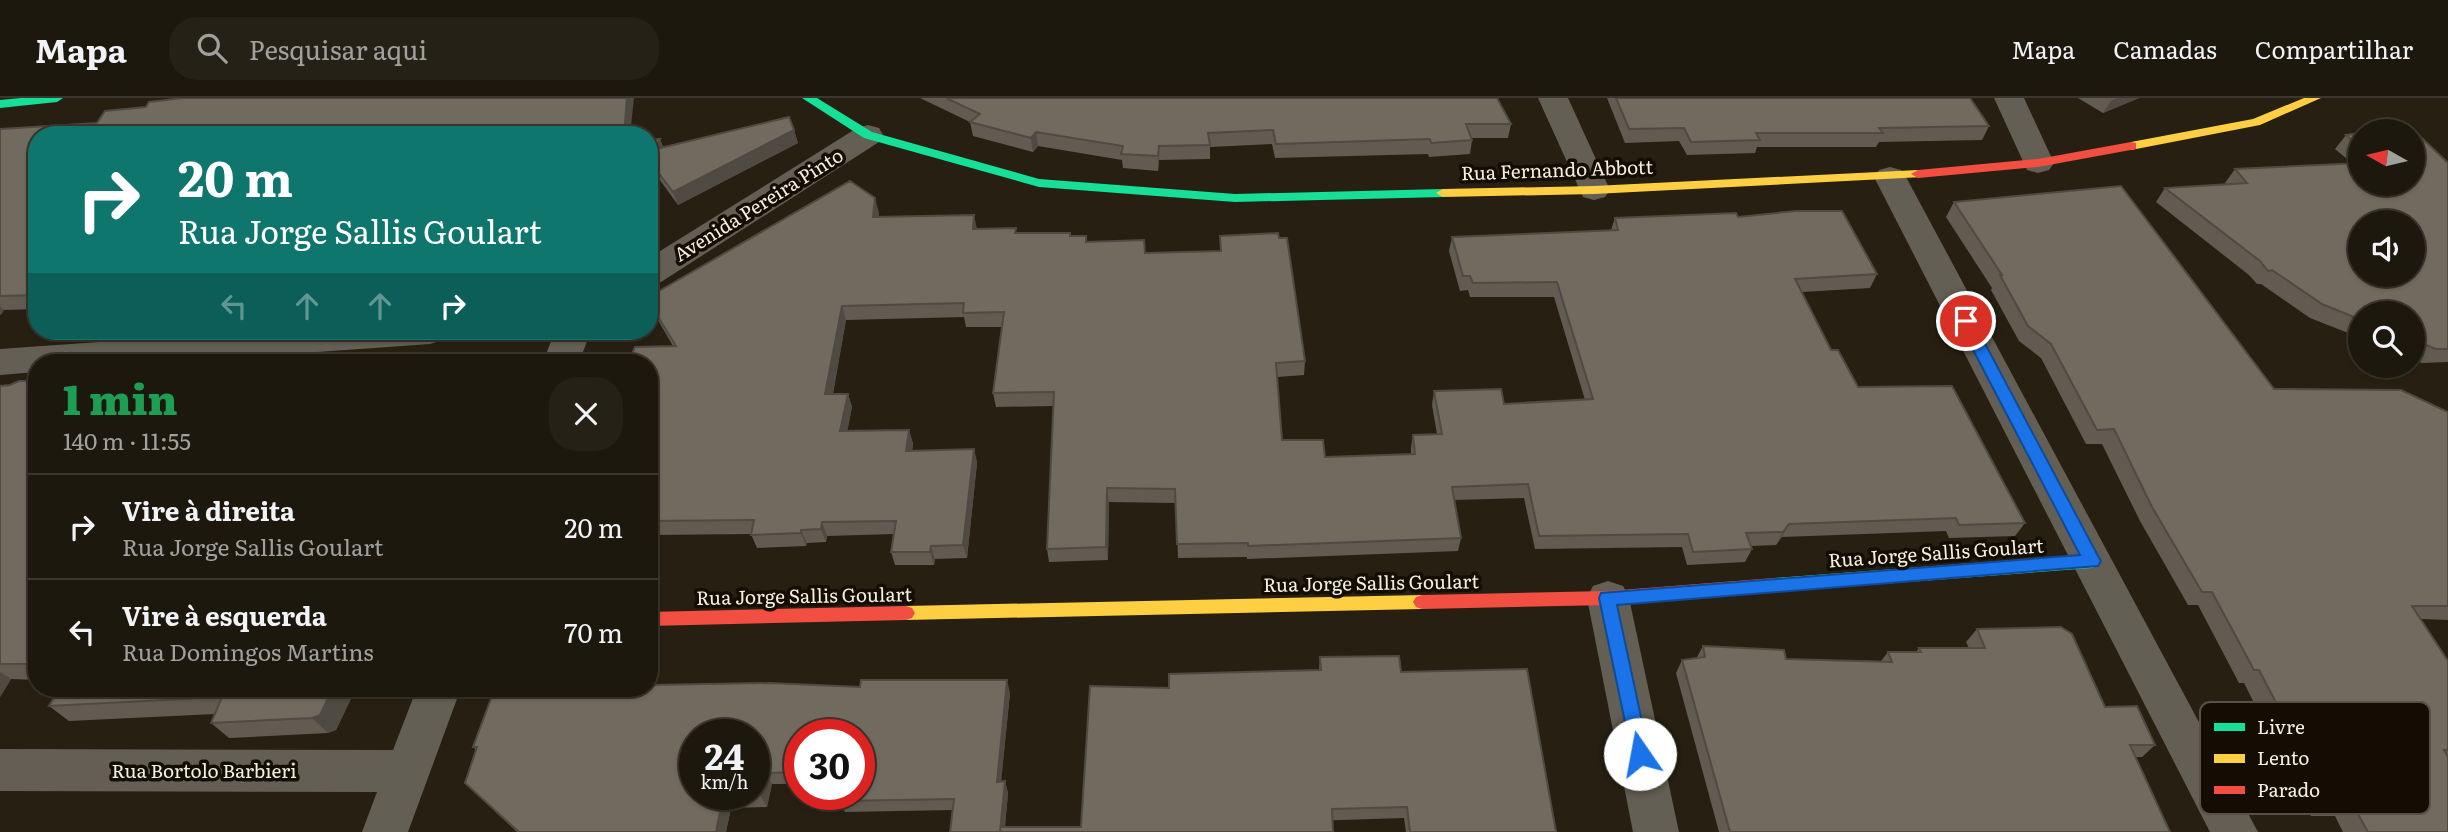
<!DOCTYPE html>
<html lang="pt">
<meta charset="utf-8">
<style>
body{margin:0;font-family:Literata,serif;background:#252117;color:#f1f3f6;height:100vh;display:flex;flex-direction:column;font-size:26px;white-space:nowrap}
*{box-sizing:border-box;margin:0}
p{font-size:23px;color:#a0a09e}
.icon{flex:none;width:38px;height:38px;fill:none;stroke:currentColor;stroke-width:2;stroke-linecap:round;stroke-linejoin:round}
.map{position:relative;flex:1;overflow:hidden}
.details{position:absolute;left:28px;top:256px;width:630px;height:343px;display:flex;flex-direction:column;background:#1d180e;border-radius:28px;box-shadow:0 2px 5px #0004,0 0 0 2px #3b372e}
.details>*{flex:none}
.banner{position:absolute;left:28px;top:28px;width:630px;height:214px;border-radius:28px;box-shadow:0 2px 5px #0004,0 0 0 2px #3b372e;background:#0f766e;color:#fff;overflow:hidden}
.needle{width:46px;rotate:278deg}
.controls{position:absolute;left:2348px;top:21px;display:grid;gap:14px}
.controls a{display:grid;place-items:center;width:77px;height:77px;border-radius:50%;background:#1d180e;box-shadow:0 2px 5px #0004,0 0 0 2px #3b372e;font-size:35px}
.speed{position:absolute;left:679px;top:621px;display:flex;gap:14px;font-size:35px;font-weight:700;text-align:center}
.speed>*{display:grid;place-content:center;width:91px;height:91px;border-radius:50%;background:#1d180e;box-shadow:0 2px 5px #0004,0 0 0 2px #3b372e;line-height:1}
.speed small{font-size:18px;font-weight:400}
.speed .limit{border:10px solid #d22;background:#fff;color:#111}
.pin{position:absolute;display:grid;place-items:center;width:60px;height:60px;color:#fff;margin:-30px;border:4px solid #fff;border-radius:50%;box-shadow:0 2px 7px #0007}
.me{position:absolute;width:77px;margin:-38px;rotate:348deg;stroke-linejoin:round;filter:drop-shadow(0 0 5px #0008)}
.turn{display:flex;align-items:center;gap:24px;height:147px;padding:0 35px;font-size:32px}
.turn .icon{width:91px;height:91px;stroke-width:2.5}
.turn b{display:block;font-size:49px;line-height:60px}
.lanes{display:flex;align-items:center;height:66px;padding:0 35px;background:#0003;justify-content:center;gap:35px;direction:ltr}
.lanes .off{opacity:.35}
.round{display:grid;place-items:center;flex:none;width:74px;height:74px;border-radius:28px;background:#252117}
.headline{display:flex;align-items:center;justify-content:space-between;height:119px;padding:0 35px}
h1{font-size:42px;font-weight:800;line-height:52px;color:#1e9e55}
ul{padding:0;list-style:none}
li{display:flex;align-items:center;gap:21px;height:105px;padding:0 35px;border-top:2px solid #3b372e}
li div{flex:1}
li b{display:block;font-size:26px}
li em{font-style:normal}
header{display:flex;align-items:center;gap:42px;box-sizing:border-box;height:98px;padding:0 35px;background:#1d180e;border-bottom:2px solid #3b372e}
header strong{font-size:33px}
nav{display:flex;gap:38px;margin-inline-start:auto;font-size:24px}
.search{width:490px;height:63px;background:#252117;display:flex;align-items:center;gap:18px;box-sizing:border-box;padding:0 24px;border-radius:28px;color:#a0a09e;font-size:26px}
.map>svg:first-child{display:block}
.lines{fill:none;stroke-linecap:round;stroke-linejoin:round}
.street{fill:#645f54;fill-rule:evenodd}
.fast{fill:#16e098;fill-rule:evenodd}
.slow{fill:#ffcf43;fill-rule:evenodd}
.jam{fill:#f24e42;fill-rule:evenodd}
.wall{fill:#615b51}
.shaded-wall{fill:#4f4a42}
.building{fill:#716a5e;stroke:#4f4a42;stroke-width:2;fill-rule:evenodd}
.route{fill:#1a73e8;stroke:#114b97;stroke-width:2}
.labels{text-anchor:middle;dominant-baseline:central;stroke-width:7;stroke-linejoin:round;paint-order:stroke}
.street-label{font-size:19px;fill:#f6eedf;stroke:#130d04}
.key{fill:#130d04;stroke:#575046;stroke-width:2}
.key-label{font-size:19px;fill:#f6eedf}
</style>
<header>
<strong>Mapa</strong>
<div class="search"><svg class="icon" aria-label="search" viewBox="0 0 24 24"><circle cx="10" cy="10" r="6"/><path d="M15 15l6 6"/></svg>Pesquisar aqui</div>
<nav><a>Mapa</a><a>Camadas</a><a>Compartilhar</a></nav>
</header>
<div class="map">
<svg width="2448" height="734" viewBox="0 0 2448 734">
<rect width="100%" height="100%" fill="#272012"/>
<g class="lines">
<g class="street">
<polygon points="1538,0 1568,0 1610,92 1605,99 1594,102 1583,99"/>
<polygon points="1994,0 2024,0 2054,65 2049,72 2038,75 2027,72"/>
<polygon points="868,27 879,30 883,37 879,44 661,184 649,188 649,160 857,30"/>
<polygon points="1890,69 1901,72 1906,79 2258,734 2210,734 1874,79 1879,72"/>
<polygon points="255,233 448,233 443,242 430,246 176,264 37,264 37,274 0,277 0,251"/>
<polygon points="555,233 591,233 579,264 543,264"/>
<polygon points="1608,483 1623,488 1629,500 1679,734 1633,734 1587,500 1593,488"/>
<polygon points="417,590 461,590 408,734 362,734 377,694 0,693 0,651 393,652"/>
</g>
<g class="fast">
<polygon points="21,0 63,0 57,4 0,10 0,2"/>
<polygon points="802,0 817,0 872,34 1039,81 1235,96 1443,91 1450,95 1443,99 1235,104 1039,89 864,40"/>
<polygon points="2092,456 2098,458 2100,463 2098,468 2092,470 1774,494 1768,492 1766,487 1768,482 1774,480"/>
</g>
<g class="slow">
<polygon points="2304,0 2321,0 2260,27 2131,52 2125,48 2131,44 2253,21"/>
<polygon points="1918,72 1923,73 1923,79 1594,96 1443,99 1436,95 1443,91 1594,88"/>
<polygon points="1422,497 1428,499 1431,504 1428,509 1422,511 906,522 900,520 897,515 900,510 906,508"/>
</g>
<g class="jam">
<polygon points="2131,44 2136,45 2136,51 2038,69 1918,80 1911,76 1918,72 2038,61"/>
<polygon points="1774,480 1780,482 1782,487 1780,492 1774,494 1608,507 1422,511 1416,509 1413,504 1416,499 1422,497 1608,493"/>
<polygon points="906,508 912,510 915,515 912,520 906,522 649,528 649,514"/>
</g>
</g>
<g class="wall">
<polygon points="920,0 1497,0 1511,26 1508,40 1472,40 1472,42 1470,56 1429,59 1428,56 1275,60 1272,46 1210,49 1210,61 1159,62 1158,73 1123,70 1122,62 1038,48 1033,54 973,38 970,24"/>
<polygon points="1607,0 1970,0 1989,28 1982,42 1879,44 1876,49 1757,49 1755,55 1687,57 1679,43 1625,45"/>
<polygon points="2078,0 2139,0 2103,15"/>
<polygon points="0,31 37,37 37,211 4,212 0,217"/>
<polygon points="794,32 798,45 678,107 657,78 649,98 649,42 660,41 663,49"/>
<polygon points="2361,35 2361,86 2448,65 2448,264 2422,265 2413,261 2413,215 2361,215 2361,240 2310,220 2261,186 2257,186 2249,177 2156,104 2165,90 2226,86 2225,85 2235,71 2352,65 2335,51 2346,37"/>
<polygon points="1954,104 2274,291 2448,314 2448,522 2421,521 2448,563 2448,734 2343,734 2335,718 2311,718 2244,585 2239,585 2198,507 2188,507 2140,423 2102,346 2086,346 2041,260 2019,243 1991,192 1992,190 1946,119"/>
<polygon points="879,115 878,119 1017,135 1070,138 1086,138 1086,144 1145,155 1220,153 1220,138 1305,263 1304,277 1277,279 1282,342 1325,359 1411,356 1411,350 1413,337 1437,336 1432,307 1434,293 1504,306 1585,302 1554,199 1470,199 1468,192 1460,193 1449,153 1452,139 1611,132 1615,120 1738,119 1877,176 1870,190 1802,194 1831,252 1858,289 2025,425 2015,438 1949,440 1946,433 1782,439 1776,447 1751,448 1752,451 1745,464 1687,467 1682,449 1535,451 1524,400 1454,402 1461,440 1458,453 1247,461 1247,459 1178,460 1176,405 1109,404 1108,462 1049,464 1047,451 1053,308 996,309 993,295 1002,229 966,229 964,219 846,222 833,296 848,296 852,309 847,333 909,332 913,346 912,353 974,351 977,365 967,460 935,461 934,467 895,467 891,454 894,436 827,438 826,444 807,445 806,448 757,450 751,436 649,437 649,264 673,248 655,217 649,205"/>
<polygon points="37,283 37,582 11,581 0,599 0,288"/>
<polygon points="1977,531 2105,609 2155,647 2142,659 2135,659 2170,734 1719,734 1676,575 1682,562 1696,561 1703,548 1786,561 1881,563 1888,554 1916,554 1919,550 1969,550 1966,544"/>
<polygon points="1320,559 1401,574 1556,734 1406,734 1404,720 950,734 953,712 845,714 839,703 859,637 800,637 800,686 772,686 767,709 731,710 726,734 517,734 465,685 476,652 473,649 1010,595 1001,683 1005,683 1008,695 1005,729 1081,729 1169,590 1319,572"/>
<polygon points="60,590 356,590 336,632 328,635 229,640 211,625 215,616 69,623 49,608"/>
</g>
<g class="shaded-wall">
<polygon points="627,0 634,0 630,37 624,37"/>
<polygon points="2117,0 2139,0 2103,15 2111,3"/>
<polygon points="794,32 798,45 678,107 673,94"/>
<polygon points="1036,34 1038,48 1033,54 1031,40"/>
<polygon points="660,41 665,54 656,51"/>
<polygon points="1159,48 1159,62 1158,73 1158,58"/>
<polygon points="651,65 657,78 649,98 649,70"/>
<polygon points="875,100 879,115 877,133 873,119"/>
<polygon points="974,117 977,131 973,131"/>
<polygon points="0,208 4,212 1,217 0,216"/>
<polygon points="842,208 846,222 830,310 825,296"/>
<polygon points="481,257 486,264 478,264"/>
<polygon points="848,296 852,309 845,346 840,333"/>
<polygon points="909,332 913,346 910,367 906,353"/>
<polygon points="974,351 977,365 967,460 963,447"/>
<polygon points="1107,390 1109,404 1108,462 1106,449"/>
<polygon points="822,424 827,438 826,444 821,431"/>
<polygon points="1789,426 1782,439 1776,447 1783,434"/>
<polygon points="801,432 807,445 806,448 801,435"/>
<polygon points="931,448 935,461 934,467 930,454"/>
<polygon points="0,574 11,581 0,599"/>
<polygon points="1007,582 1010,595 1000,695 997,684"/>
<polygon points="333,590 356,590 336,632 328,635 312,620"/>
<polygon points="765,675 772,686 767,709 760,697"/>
<polygon points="1005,683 1008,695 1004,734 1000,734"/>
<polygon points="723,698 731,710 726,734 716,734"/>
</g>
<g class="building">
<polygon points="183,0 627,0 624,37 37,37 37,197 0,198 0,31 97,25 105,13 146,9 149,4"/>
<polygon points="946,0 1497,0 1511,26 1466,26 1472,42 1431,45 1430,41 1276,46 1273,32 1208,35 1210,47 1159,48 1158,58 1121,56 1123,48 1036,34 1031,40 970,24 980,16"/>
<polygon points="1616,0 1970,0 1989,28 1879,30 1883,35 1756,35 1760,42 1691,44 1684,30 1629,31"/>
<polygon points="789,19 794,32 673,94 651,65 649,70 649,42 660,41 656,51"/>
<path d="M 2407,26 L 2448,65 L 2448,251 L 2436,251 L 2413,242 L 2413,215 L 2361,215 L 2361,222 L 2322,206 L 2272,172 L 2268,173 L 2260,163 L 2165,90 L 2247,85 L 2235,71 L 2361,65 L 2361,86 L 2413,86 L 2413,33 L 2368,33 ZM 2361,124 L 2413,124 L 2413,177 L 2361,177 Z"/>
<polygon points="2361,35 2361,50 2346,37"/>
<polygon points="850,83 875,100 873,119 974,117 973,131 1016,130 1015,135 1070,135 1070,138 1086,138 1086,144 1144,142 1145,155 1221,153 1220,138 1278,135 1279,140 1287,140 1305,263 1276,265 1282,342 1323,342 1325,359 1415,356 1413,337 1442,336 1434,293 1501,291 1504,306 1593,301 1557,184 1473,185 1470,178 1463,178 1452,139 1618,132 1615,120 1736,115 1738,119 1796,113 1842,113 1877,176 1795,181 1831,252 1838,252 1858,289 1952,288 2025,425 1959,427 1956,420 1789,426 1783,434 1746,435 1752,451 1693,454 1688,436 1539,438 1528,386 1452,389 1461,440 1248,448 1248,445 1177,446 1175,391 1107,390 1106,449 1047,451 1054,294 993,295 1004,214 963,215 964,205 842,208 825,296 848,296 840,333 909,332 906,353 974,351 963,447 931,448 930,454 891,454 896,423 822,424 821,431 801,432 801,435 751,437 754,422 649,423 649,264 629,264 635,249 676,248 649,204 649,202 659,193"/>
<polygon points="2121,88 2274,291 2401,292 2448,314 2448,508 2412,508 2448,563 2448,652 2444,652 2448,659 2448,734 2368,734 2353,707 2329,706 2259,572 2254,572 2212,494 2202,494 2152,409 2114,331 2097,332 2051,246 2028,228 2000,177 2002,177 1954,104"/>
<polygon points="481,257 478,264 335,264 339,258"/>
<polygon points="19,283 37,283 37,566 0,566 0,288 10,287"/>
<polygon points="2061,529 2072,536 2105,609 2137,608 2155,647 2130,647 2170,734 1730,734 1682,562 1705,559 1703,548 1784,552 1786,561 1892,564 1888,554 1921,554 1919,550 1985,550 1977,531"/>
<polygon points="1399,558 1401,574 1527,571 1556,734 1410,734 1407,709 1332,711 1333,734 1000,734 1000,729 1081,729 1090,588 1169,590 1169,576 1321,572 1320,559"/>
<path d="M 861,582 L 1007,582 L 997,684 L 1005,683 L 1000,734 L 950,734 L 954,701 L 839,703 L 840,696 L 859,696 L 859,637 L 800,637 L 800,674 L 765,675 L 760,697 L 723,698 L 716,734 L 519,734 L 465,685 L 477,649 L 473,649 L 495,590 L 649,590 L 649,587 L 770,585 L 860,589 ZM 695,637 L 754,637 L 754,696 L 695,696 Z"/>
<polygon points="60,590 333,590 320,617 312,620 211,625 222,599 49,608"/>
</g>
<polygon class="route" points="1966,218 1973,223 2098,458 2101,463 2098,468 1617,507 1649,656 1646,662 1640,665 1633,662 1599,500 1601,495 2080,457 1958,223"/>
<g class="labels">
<g class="street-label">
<text transform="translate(1557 71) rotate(-2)">Rua Fernando Abbott</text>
<text transform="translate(758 106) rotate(-32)">Avenida Pereira Pinto</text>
<text transform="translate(1936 454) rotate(-4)">Rua Jorge Sallis Goulart</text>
<text transform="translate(1371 484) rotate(-1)">Rua Jorge Sallis Goulart</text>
<text transform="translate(804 497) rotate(-1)">Rua Jorge Sallis Goulart</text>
<text x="204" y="672">Rua Bortolo Barbieri</text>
</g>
</g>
<rect x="2200" y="604" width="230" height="112" rx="10" class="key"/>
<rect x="2214" y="625" width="31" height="8" fill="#16e098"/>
<rect x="2214" y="656" width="31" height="9" fill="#ffcf43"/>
<rect x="2214" y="688" width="31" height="8" fill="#f24e42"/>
<g class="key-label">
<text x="2257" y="636">Livre</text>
<text x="2257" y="667">Lento</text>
<text x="2257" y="699">Parado</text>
</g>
</svg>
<div class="controls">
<a><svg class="needle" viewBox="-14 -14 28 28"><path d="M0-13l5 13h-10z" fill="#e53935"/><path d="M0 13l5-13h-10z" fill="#a0a09e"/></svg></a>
<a><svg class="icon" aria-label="sound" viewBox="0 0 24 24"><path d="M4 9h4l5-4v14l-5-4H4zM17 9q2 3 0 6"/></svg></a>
<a><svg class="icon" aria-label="search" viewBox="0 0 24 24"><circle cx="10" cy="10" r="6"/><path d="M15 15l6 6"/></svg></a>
</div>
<div class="speed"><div>24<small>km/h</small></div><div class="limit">30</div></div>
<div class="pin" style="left:1966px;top:223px;background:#d93025"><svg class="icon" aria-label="arrive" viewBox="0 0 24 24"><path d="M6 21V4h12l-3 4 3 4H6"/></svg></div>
<svg class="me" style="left:1640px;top:656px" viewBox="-20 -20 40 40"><circle r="19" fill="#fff"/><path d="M0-13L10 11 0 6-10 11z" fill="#1a73e8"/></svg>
<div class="banner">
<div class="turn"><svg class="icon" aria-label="right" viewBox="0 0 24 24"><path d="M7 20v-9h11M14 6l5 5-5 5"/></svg><div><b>20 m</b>Rua Jorge Sallis Goulart</div></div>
<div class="lanes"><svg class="icon off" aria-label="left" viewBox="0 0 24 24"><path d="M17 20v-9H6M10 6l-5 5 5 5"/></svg><svg class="icon off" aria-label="ahead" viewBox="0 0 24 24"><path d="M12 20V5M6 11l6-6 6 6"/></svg><svg class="icon off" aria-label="ahead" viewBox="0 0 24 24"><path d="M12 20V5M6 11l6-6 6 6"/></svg><svg class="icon" aria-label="right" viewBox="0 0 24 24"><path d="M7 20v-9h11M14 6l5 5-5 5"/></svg></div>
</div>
<section class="details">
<div class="headline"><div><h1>1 min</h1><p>140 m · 11:55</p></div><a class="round"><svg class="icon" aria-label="close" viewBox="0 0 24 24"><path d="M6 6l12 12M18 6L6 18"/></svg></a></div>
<ul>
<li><svg class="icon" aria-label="right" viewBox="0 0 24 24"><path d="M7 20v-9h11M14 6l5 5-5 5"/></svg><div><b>Vire à direita</b><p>Rua Jorge Sallis Goulart</p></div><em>20 m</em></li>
<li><svg class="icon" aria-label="left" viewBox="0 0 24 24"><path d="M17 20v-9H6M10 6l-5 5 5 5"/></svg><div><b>Vire à esquerda</b><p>Rua Domingos Martins</p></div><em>70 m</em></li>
</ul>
</section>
</div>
